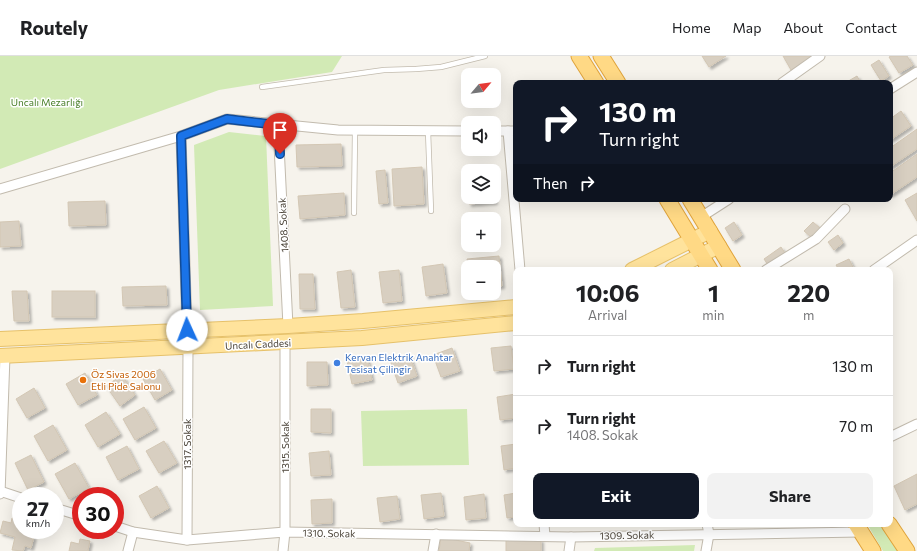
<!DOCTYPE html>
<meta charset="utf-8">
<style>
body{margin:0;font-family:Commissioner,sans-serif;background:#f2f2f2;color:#202124;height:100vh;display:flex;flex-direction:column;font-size:15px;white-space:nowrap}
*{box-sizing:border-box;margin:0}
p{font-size:13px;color:#757577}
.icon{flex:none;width:22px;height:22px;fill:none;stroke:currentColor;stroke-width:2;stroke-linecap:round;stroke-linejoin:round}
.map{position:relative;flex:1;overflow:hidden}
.side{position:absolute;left:513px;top:211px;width:380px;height:260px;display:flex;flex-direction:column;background:#fff;border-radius:8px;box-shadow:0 4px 16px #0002}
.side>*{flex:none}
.top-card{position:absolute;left:513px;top:24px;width:380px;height:122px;border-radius:8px;box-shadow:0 4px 16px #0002;background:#111827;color:#fff;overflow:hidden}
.needle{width:26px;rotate:61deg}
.buttons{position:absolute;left:461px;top:12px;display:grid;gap:8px}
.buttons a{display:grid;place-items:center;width:40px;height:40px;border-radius:8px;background:#fff;box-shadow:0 4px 16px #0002;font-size:20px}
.speed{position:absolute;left:12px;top:431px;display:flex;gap:8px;font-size:20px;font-weight:700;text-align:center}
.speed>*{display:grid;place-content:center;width:52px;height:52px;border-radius:50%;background:#fff;box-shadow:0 4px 16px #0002;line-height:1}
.speed small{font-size:10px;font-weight:400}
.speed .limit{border:6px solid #d22;background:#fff;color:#111}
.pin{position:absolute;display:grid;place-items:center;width:34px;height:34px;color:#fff;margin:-41px -17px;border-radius:50% 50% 50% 0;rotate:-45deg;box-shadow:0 0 4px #0007}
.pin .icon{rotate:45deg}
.me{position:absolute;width:44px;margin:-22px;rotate:358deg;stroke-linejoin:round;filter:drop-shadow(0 0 3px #0008)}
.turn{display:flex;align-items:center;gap:14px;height:84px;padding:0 20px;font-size:18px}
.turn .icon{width:52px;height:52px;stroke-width:2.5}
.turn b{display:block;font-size:28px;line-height:34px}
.then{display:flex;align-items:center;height:38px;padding:0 20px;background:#0003;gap:8px;font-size:15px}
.eta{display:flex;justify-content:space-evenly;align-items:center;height:68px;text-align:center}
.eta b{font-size:24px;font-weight:700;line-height:28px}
.primary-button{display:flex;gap:8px;margin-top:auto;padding:8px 20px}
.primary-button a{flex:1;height:46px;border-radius:8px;background:#111827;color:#fff;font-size:16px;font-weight:700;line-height:46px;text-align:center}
.primary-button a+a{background:#f2f2f2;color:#202124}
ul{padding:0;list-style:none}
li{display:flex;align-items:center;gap:12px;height:60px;padding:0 20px;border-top:1px solid #e0e0e0}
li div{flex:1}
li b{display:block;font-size:15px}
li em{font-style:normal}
header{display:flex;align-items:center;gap:24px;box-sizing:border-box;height:56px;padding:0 20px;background:#fff;border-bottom:1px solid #e0e0e0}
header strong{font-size:19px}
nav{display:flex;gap:22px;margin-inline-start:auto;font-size:14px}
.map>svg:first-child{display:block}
.green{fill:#d2eab5}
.building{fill:#d8cfc1;stroke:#d3c7b4;filter:url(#shadow)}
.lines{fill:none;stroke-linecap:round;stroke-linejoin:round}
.service-casing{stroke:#c2bbae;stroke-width:6}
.minor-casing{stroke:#c2bbae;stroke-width:11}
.primary-casing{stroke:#e6c16a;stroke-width:16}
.trunk-casing{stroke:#e0a43c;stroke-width:17}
.service{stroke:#fff;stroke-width:4.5}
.minor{stroke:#fff;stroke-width:9}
.primary{stroke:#ffe39c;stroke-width:14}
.trunk{stroke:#ffd985;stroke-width:15}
.route-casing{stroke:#114b97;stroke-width:10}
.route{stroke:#1a73e8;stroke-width:7}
.shop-dot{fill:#3f7fe0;stroke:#fff;stroke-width:1.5}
.food-dot{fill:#e8710a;stroke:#fff;stroke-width:1.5}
.labels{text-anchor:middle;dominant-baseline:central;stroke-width:3;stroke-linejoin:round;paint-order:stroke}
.park-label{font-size:10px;fill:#4a7f2a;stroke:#fff}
.street-label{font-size:10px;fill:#4b4439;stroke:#fff}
.shop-label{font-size:10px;fill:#366cbe;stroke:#fff;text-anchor:start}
.food-label{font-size:10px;fill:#c56008;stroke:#fff;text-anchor:start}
</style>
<header>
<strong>Routely</strong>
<nav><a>Home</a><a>Map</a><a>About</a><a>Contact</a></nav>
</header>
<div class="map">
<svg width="917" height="495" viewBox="0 0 917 495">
<defs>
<filter id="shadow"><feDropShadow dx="2.5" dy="2.5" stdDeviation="1" flood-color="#0004"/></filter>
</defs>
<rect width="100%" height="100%" fill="#f6f3ec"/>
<g class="green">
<polygon points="0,0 342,0 332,16 219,34 0,113"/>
<polygon points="229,76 266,80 273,250 200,254 194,89"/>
<polygon points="467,353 469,409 363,410 361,355"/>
<polygon points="867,468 882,468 900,495 883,495"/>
<polygon points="695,489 694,495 594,495 595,492"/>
</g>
<g class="building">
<polygon points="702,0 726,0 709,11"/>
<polygon points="783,0 817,0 791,14"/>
<polygon points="891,0 907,0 913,9 899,17 889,1"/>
<polygon points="879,4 889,20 881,25 871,9"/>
<polygon points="857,20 861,27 845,27"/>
<polygon points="901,55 911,70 890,84 890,63"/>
<polygon points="917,73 917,93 890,111 890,92"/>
<polygon points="341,88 342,110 297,111 296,89"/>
<polygon points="917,98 917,121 890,139 890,117"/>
<polygon points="492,110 492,115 468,115 468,130 466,112"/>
<polygon points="422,111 424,148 394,150 392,113"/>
<polygon points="385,114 388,147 379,148 376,115"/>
<polygon points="344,137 345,159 300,163 298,140"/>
<polygon points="917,137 917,165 905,144"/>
<polygon points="494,138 495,146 469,148 469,141 494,141"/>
<polygon points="105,145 106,169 69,170 68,146"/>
<polygon points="19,165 21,190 0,191 0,166"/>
<polygon points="734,166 742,179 733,185 725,172"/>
<polygon points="813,166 820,172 811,181 804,175"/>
<polygon points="838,179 843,187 834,194 828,186"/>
<polygon points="781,191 785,197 768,209 764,203"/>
<polygon points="499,200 502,230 494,231 494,211 468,211 468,212 467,203"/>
<polygon points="849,203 854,213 839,214 836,209"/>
<polygon points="443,208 447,237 426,240 422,211"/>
<polygon points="351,214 355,251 341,252 337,216"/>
<polygon points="399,214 402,245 383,247 379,216"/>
<polygon points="299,218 313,218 315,253 300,253"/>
<polygon points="166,230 167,249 123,250 122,231"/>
<polygon points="12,235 27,235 29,265 14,265"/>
<rect x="52" y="235" width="43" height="26"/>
<polygon points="511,290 514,313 494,315 491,292"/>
<polygon points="452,292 460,315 441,321 433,299"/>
<polygon points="409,298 417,320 398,327 390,304"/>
<polygon points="367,301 372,324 352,328 347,305"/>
<polygon points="307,306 327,306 328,329 307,330"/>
<polygon points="160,313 172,334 155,344 143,323"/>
<polygon points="85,317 97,339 78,349 66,328"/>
<polygon points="122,319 135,339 120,350 106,330"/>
<polygon points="34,332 45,352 27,362 16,343"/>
<polygon points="516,338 516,362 500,364 497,341"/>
<polygon points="144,351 156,372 135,384 123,363"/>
<polygon points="311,353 331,353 331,377 311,376"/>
<polygon points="106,356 120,378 98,391 85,369"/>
<polygon points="53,369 67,394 48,405 34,380"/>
<polygon points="164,385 177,407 159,417 146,395"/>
<polygon points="516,388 516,412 504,414 501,390"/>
<polygon points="127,390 139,413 118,424 106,401"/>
<polygon points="329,395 331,419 311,420 309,397"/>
<polygon points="31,399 44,426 28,434 15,407"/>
<polygon points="75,407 89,432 69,443 55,418"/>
<polygon points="917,418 917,448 905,454 894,430"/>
<polygon points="157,430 169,452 151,462 139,440"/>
<polygon points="441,437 444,460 424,463 421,439"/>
<polygon points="516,437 516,461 507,462 504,439"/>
<polygon points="484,438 486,462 466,464 464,441"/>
<polygon points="397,440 400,463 380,466 377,442"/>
<polygon points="332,443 332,467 312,468 311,444"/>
<polygon points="12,462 21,464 20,473 24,478 34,481 31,492 25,490 23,495 12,494 15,481 0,477 3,465 11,467"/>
<polygon points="441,481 470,487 469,495 439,495"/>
<polygon points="506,482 541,484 541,495 506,495"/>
<polygon points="80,483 90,485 88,494 89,495 69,495 71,486 79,488"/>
</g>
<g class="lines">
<g class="service-casing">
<g id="service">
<polyline points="262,31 384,14 416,13 441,11 485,0"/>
<polyline points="428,75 431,155"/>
<polyline points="354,157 355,74"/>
</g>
</g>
<g class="minor-casing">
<g id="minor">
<polyline points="782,27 820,0"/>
<polyline points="890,33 917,16"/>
<polyline points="278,69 288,270"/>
<polyline points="494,75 516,75"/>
<polyline points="508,75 520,214"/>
<polyline points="181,80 187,274"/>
<polyline points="0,133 181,80 227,63 338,74 468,75"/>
<polyline points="701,161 729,143"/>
<polyline points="766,214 816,183 845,153"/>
<polyline points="874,214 917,184"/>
<polyline points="890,381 917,368"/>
<polyline points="0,435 21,442"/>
<polyline points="0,438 5,300"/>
<polyline points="55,452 81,460"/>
<polyline points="544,468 545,480"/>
<polyline points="115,470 133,476 187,484 285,476 571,481 860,476"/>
<polyline points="187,484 188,292"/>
<polyline points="128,495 133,476"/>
<polyline points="283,495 285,476 285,286"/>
<polyline points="433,495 436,478"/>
<polyline points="569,495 571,481"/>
<polyline points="706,495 709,478 707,468"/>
</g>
</g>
<g class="primary-casing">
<g id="primary">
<polyline points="632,214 710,175"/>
<polyline points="672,214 719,190"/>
<polyline points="0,283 288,270 363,265 516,251"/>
<polyline points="0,300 362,282 516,267"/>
</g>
</g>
<g class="trunk-casing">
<g id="trunk">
<polyline points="579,0 596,27"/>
<polyline points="601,0 618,27"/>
<polyline points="667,143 710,214"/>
<polyline points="690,143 733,214"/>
<polyline points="856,468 873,495"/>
<polyline points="889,468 907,495"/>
</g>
</g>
<use href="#service" class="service"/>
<use href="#minor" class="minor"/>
<use href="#primary" class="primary"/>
<use href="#trunk" class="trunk"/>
</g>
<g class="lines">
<g class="route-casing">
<polyline id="route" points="187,274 181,80 227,63 278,69 280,98"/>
</g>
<use href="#route" class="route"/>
</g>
<circle class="shop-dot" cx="337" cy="307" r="4"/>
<circle class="food-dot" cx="83" cy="324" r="4"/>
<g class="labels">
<g class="park-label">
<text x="47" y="46">Uncalı Mezarlığı</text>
</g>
<g class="street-label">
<text transform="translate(283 169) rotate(-93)">1408. Sokak</text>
<text transform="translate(258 288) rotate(-3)">Uncalı Caddesi</text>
<text transform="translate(187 388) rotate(-90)">1317. Sokak</text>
<text transform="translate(285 391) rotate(-90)">1315. Sokak</text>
<text transform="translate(329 477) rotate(1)">1310. Sokak</text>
<text transform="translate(627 479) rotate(-1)">1309. Sokak</text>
</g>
<g class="shop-label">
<text x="345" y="301">Kervan Elektrik Anahtar<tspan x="345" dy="12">Tesisat Çilingir</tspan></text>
</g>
<g class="food-label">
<text x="91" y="318">Öz Sivas 2006<tspan x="91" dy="12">Etli Pide Salonu</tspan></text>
</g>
</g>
</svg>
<div class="buttons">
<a><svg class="needle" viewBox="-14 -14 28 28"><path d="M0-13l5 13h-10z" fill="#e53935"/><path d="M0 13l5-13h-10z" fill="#757577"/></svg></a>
<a><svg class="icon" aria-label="sound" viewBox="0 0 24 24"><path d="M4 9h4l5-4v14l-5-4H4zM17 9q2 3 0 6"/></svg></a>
<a><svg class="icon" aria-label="layers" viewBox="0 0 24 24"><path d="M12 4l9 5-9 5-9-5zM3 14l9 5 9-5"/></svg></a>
<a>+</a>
<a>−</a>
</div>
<div class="speed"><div>27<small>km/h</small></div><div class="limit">30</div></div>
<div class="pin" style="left:280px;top:98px;background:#d93025"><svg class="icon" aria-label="arrive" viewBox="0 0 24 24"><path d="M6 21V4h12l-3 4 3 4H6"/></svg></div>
<svg class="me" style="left:187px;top:274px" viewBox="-20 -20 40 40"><circle r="19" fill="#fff"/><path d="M0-13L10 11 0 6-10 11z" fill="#1a73e8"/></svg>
<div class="top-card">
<div class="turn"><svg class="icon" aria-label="right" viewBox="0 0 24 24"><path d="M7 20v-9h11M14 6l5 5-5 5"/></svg><div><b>130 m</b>Turn right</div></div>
<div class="then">Then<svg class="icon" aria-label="right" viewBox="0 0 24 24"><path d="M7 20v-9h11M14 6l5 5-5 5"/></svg></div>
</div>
<section class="side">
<div class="eta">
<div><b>10:06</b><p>Arrival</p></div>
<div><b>1</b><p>min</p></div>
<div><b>220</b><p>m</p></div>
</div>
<ul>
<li><svg class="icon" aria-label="right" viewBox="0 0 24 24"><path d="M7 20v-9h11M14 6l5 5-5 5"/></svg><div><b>Turn right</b></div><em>130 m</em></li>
<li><svg class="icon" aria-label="right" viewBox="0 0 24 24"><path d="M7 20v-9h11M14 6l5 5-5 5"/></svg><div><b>Turn right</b><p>1408. Sokak</p></div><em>70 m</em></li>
</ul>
<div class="primary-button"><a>Exit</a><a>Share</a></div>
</section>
</div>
